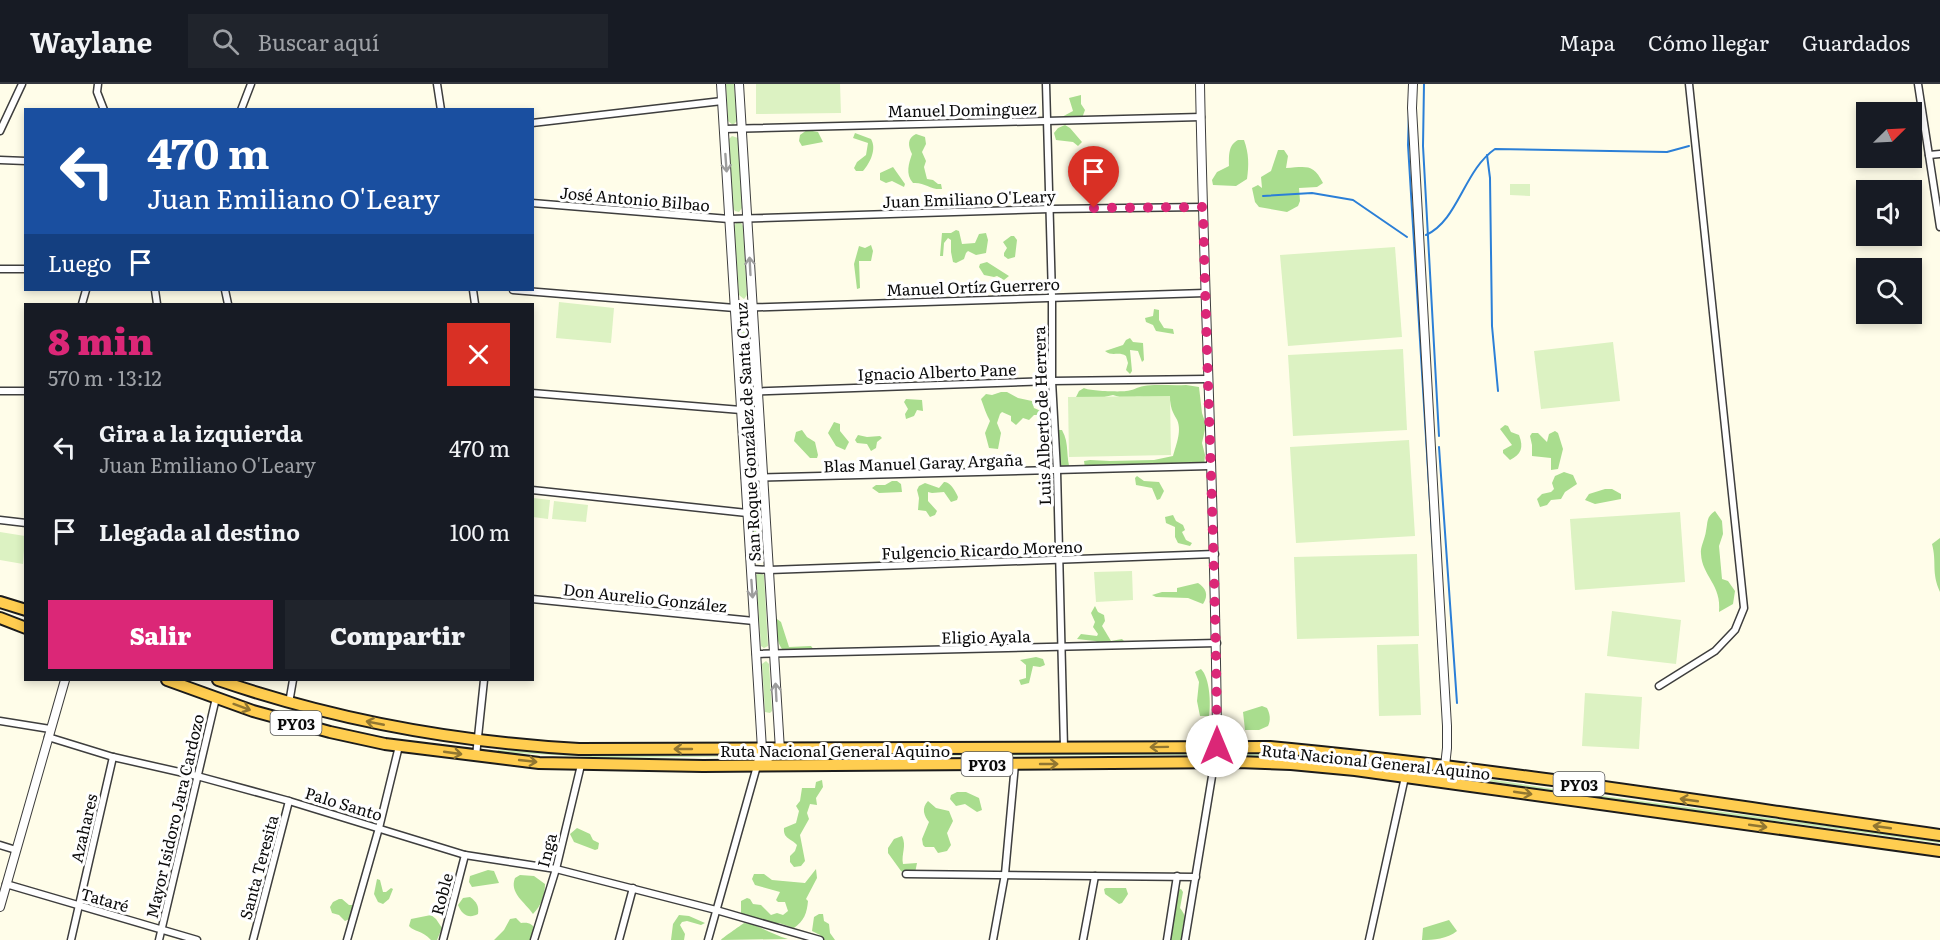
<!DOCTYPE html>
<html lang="es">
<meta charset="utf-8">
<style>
body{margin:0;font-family:Literata,serif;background:#20242c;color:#f1f3f6;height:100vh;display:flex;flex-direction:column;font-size:22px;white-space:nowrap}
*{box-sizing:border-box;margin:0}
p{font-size:20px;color:#9ea1a6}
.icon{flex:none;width:33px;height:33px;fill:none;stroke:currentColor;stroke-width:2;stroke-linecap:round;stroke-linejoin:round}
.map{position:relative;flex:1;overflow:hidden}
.panel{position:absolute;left:24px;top:219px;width:510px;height:378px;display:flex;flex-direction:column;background:#171b24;border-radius:0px;box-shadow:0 3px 9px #0003}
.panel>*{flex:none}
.guide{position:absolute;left:24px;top:24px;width:510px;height:183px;border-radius:0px;box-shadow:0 3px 9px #0003;background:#1a4fa0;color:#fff;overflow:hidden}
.needle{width:39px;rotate:66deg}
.controls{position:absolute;left:1856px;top:18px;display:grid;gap:12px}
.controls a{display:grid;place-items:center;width:66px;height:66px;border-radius:0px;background:#171b24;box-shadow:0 3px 9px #0003;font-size:30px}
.pin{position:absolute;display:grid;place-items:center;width:51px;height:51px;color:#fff;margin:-62px -26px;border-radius:50% 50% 50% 0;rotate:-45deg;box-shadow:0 0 6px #0007}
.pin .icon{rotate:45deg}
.me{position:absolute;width:66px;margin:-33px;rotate:0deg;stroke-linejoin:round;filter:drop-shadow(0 0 4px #0008)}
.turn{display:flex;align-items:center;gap:21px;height:126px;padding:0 24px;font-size:27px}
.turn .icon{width:78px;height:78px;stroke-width:2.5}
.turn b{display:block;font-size:42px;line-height:51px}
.then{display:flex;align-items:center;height:57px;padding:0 24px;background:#0003;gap:12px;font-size:22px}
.round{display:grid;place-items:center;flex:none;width:63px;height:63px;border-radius:0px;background:#20242c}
.head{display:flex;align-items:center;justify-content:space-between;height:102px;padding:0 24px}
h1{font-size:36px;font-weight:800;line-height:45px;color:#db2777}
.button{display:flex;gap:12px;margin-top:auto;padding:12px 24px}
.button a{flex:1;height:69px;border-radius:0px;background:#db2777;color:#fff;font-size:24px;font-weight:800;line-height:69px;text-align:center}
.button a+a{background:#20242c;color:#f1f3f6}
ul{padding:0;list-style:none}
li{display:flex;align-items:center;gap:18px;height:84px;padding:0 24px}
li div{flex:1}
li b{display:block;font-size:22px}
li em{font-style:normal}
header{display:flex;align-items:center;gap:36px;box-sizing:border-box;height:84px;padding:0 30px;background:#171b24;border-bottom:2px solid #363941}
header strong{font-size:28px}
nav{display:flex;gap:33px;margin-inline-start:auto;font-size:21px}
.search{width:420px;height:54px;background:#20242c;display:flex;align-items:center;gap:15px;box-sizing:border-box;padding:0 21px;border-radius:0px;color:#9ea1a6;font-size:22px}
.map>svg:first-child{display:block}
.green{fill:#c8ecb0}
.forest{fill:#a9dd8e}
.pitch{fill:#dcf2c2}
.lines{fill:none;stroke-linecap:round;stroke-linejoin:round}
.stream{stroke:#2b7fd7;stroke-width:2}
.minor-casing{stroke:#3e3e3e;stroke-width:9}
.tertiary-casing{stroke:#3e3e3e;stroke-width:10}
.trunk-casing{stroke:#1c1c1c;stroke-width:14}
.minor{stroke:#fff;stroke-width:6}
.tertiary{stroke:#fff;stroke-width:8}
.trunk{stroke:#ffcd50;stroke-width:10}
.oneway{stroke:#9d9d9d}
.oneway2{stroke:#917631}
.route{stroke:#db2777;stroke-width:10;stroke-dasharray:0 18}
.labels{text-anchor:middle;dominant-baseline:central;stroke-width:6;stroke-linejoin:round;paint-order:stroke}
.shield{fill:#fff;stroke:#545454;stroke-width:1.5}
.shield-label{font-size:15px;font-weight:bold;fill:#0b0b0b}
.street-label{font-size:16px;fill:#0b0b0b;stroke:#fff}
</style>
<header>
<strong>Waylane</strong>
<div class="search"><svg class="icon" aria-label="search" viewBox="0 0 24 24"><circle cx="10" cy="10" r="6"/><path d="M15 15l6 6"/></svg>Buscar aquí</div>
<nav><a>Mapa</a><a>Cómo llegar</a><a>Guardados</a></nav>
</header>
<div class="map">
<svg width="1940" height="856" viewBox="0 0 1940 856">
<rect width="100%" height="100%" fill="#fffde9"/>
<g class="green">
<polygon points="726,0 734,0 737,37 733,41 728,37"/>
<polygon points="732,52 738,54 742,124 739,128 735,127 733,124 729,55"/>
<polygon points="736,139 741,139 743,142 747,211 744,215 739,211 734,142"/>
<polygon points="743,227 748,230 752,294 749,298 746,298 744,294 740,230"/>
<polygon points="749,315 754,318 758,386 754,390 750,387 745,319"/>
<polygon points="754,400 759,402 763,475 760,477 755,475 751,403"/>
<polygon points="759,489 764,491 768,562 764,564 761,562 756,491"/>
<polygon points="766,577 769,580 772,627 770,629 765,628 762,580"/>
<polygon points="498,666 586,671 757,672 608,674 498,668"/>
<polygon points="1199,668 1199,671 787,672 789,672"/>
<polygon points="1233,669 1294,672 1409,683 1574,708 1940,757 1940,759 1573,710 1409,685 1294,674 1233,671"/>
</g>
<g class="forest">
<polygon points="1081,11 1081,20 1085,26 1082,34 1074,34 1072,32 1058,35 1073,27 1069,14"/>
<polygon points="1009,24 1012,28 1036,31 1040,36 1003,34 1001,27"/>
<polygon points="1065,41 1070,44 1082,58 1078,62 1073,58 1056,56 1054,49 1058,44"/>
<polygon points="807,46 818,48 823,58 802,62 799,57 800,51"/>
<path d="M 855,49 L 871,55 C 877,65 870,79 863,87 L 856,87 L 854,84 L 857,78 L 866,71 L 868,59 L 853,54 Z"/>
<path d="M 916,50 L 925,53 L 926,60 L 922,68 L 926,77 L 924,83 L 927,95 L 933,96 L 938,100 L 941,100 L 942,105 C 930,106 925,98 913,99 C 905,90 909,79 912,70 C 908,62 907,54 916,50 Z"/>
<path d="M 1238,56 L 1244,56 C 1249,70 1249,81 1247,95 L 1236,102 L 1213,101 L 1212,96 L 1217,88 L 1229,82 C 1229,72 1228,61 1238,56 Z"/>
<path d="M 1278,66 L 1284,66 L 1288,72 L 1286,84 C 1306,83 1313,79 1323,99 L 1317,103 L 1299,104 L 1300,117 L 1298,122 L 1287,128 L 1259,123 L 1255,118 L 1252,104 L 1258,101 L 1262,104 L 1261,93 L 1271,87 Z"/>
<polygon points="893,83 905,100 904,103 892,97 886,99 880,96 880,89"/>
<polygon points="956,146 959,147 962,160 975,159 979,150 986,149 988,156 986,169 976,171 968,167 966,169 964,175 956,179 953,178 951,168 951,156 948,154 944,159 943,172 940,172 942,149 951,149"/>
<polygon points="1011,152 1014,152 1017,156 1015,173 1008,175 1004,172 1004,169 1007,164 1003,158"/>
<polygon points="871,161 873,167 871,177 859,177 860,204 857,205 854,180 859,162 865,164"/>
<polygon points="987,178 1009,192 1004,196 997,192 994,193 984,191 979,183 980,180"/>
<polygon points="1154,225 1159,226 1159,236 1164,244 1173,245 1174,250 1156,247 1153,241 1146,238 1145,234 1153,232"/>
<path d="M 1130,254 L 1133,258 L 1143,259 L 1144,276 L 1142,278 L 1138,267 L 1130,266 L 1132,287 L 1130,290 L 1126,286 L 1128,279 L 1126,272 C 1119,267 1112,273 1105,267 L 1123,261 L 1126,256 Z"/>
<path d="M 1186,301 L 1199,303 L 1202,329 L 1206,341 L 1202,359 L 1205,371 L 1204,383 L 1198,386 L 1166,383 L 1085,384 L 1084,377 L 1090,376 L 1110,377 L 1154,376 L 1173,372 C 1176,361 1183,345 1176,334 C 1172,327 1171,324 1170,316 C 1154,315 1141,310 1126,315 L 1113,311 L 1078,319 L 1076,313 L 1079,307 L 1084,304 C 1089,307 1119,308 1126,307 C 1132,307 1137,303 1144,302 C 1155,300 1173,302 1186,301 Z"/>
<path d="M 1001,308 L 1007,308 L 1018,314 L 1032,317 L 1034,324 L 1043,328 L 1044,331 L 1034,331 L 1029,336 L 1023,334 L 1016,341 L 1011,337 L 1011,332 L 1002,328 L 1000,330 L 997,339 L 1001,349 L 998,365 L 989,364 L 985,349 L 990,337 C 986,330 984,323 981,315 L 986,310 L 992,311 Z"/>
<polygon points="906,315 922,316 923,327 917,326 914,332 906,335 905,330 908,325 904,318"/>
<polygon points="834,338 840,340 840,347 849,358 845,366 836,362 828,349"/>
<path d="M 1505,341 L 1508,342 L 1511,348 L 1519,351 C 1524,364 1521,370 1510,376 L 1503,369 L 1503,366 L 1512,361 L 1500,345 Z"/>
<polygon points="802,346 807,353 815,358 818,371 817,374 810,374 794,357 796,348"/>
<path d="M 1059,346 L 1062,346 C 1070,360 1065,373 1071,388 L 1065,390 L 1060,386 L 1053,372 L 1059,360 L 1055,347 Z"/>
<polygon points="1555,347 1558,349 1563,365 1558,385 1551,386 1551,374 1532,372 1532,361 1530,352 1532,349 1538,349 1547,358 1549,350"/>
<polygon points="858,351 867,353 880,352 882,354 877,358 876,364 871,367 867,360 857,359 855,356"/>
<polygon points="1564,388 1573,391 1577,400 1565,408 1561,415 1551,416 1547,421 1540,423 1537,415 1542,410 1551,408 1554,405 1552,399 1555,392"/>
<polygon points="1137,392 1144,397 1159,398 1164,407 1160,415 1157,416 1152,404 1136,401 1135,394"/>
<polygon points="892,397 897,397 901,400 902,408 879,409 872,404 876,401 885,401"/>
<path d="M 944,398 C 950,397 956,408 958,413 L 957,416 L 951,418 L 944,408 L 932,409 L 928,408 L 928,417 L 937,427 L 935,431 L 930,433 L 926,427 L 918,426 L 919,414 L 917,406 L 919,402 L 925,399 L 939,404 Z"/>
<polygon points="1605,405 1612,405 1621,410 1621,415 1595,420 1585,416 1589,410"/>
<path d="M 1715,427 L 1722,437 L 1723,450 L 1719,462 L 1722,495 L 1728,497 L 1735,507 L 1733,520 L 1719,528 C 1722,501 1702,492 1701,470 C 1700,463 1705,455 1706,447 C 1708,438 1706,433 1715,427 Z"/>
<polygon points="1173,431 1176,437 1183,441 1185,446 1182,448 1186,456 1192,459 1190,462 1178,459 1175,453 1175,443 1166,439 1165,433"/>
<path d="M 1940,454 L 1940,508 C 1931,488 1937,479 1932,460 Z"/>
<path d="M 1198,499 C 1206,504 1209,511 1203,520 L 1188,514 L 1156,513 L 1152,511 L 1162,508 L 1177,508 L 1177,504 Z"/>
<polygon points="1095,522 1098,528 1104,531 1105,537 1102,542 1111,557 1122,555 1125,558 1109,558 1104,561 1095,557 1077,555 1081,550 1097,552 1098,550 1093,543 1095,538 1091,529"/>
<path d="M 777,535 L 781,538 L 789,563 L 811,562 L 814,566 L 786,570 C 775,558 777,550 777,535 Z"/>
<polygon points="1036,573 1043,575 1045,581 1040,583 1033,582 1029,599 1021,601 1019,596 1026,594 1026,581 1020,576"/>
<path d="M 1201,585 C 1210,594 1211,620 1209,632 L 1200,632 L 1197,617 L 1199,598 L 1195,588 Z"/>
<path d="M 1262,622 L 1267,624 C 1270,630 1271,636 1268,642 L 1259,646 L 1245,646 L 1243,628 Z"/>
<path d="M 822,696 L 823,703 L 816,714 L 817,721 L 810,720 L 807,729 L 809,735 L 800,751 L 805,777 L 801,782 L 794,783 L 790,778 L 790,772 L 795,767 L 797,761 C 791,754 783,755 784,744 L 796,739 L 799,727 L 796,722 L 800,717 L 802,704 L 815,704 L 816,698 Z"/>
<polygon points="957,708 966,708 979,714 982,726 977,728 965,720 956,722 950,715 951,711"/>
<path d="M 928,717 L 936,724 L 949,727 L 953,737 L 947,749 L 951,761 L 947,767 L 938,769 L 934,763 L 925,763 L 923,761 L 922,755 L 929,738 C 924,732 921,724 928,717 Z"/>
<polygon points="577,744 590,750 593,756 599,759 598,765 595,766 574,758 570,750"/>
<path d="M 902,752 C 907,762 901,770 903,780 L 917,779 L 915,789 L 905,790 L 901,787 L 888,769 L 888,764 L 894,755 Z"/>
<path d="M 816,785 L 817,794 L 806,815 L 808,817 C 807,829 804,837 794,844 L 779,839 L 772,841 L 741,832 L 741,817 L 747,814 L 750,815 L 753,820 L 761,821 L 771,831 L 777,829 L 783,831 L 788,827 L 785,818 L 778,818 L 776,816 L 780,808 L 755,801 L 752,795 L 754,790 L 764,790 L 772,796 L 805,799 Z"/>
<polygon points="488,786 494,787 499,799 472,803 469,798 470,792"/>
<path d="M 520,791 L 534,792 L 545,800 C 545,811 541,822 533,830 C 525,818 509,809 515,794 Z"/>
<polygon points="377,795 380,796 383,808 386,808 391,804 393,805 389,815 383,820 378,818 374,810"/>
<polygon points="1106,804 1126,804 1128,810 1122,819 1119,820 1105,810 1104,805"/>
<path d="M 1181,805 L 1183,808 L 1180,824 C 1189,836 1183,835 1182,848 L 1186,854 L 1184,856 L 1166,856 L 1178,806 Z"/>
<path d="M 470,813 C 477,818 479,822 478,830 C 469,835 462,831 458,821 L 463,814 Z"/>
<polygon points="339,815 342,815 349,821 356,821 359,823 359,831 345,837 339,831 332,829 330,823 333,818"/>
<polygon points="819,830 823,830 824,837 829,840 830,849 835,856 824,856 820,851 812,847 814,833"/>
<path d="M 431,831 L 436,835 L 442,844 L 437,856 L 431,856 C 422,846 414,848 409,842 L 411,835 Z"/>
<polygon points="679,831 689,832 705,839 701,841 687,837 682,838 680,841 685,850 684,856 671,856 673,840"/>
<path d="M 516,834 L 521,839 C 529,838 533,840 536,847 L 533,856 L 494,856 L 504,846 L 510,835 Z"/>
<path d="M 1449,836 L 1457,847 C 1447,855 1434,856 1422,856 L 1423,844 Z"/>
<path d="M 744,839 C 755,839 773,851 788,855 L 721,856 C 722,854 740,842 744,839 Z"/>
</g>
<g class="pitch">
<polygon points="756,0 840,0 841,29 756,30"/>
<polygon points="1510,100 1530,100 1530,112 1510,111"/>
<polygon points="1395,163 1402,253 1288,262 1280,171"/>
<polygon points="559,218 614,224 611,259 556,254"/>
<polygon points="1613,258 1620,317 1541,325 1534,267"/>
<polygon points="1403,265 1407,346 1293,352 1288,271"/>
<polygon points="1170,312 1171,371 1069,373 1068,313"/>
<polygon points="1409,356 1415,452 1296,459 1290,363"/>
<polygon points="533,414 550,416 548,435 533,433"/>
<polygon points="554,417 588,421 586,438 552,435"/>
<polygon points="1680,428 1685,498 1575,506 1570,435"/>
<polygon points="0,448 25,452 23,480 0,476"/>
<polygon points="1417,470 1419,552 1297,555 1294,473"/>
<polygon points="1132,487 1133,516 1096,518 1094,488"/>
<polygon points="1612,527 1681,536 1676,580 1607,572"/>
<polygon points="1418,560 1421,631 1379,632 1377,561"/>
<polygon points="1585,609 1642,613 1639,665 1582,662"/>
</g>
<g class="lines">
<g class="stream">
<polyline points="1424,0 1423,62 1439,352"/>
<polyline points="1409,27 1408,61 1441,597"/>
<polyline points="1487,71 1490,94 1492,242 1498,307"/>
<polyline points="1263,112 1312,109 1353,116 1407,153"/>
<path d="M 1426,151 C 1458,137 1464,86 1495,65 L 1667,68 L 1689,62"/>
<polyline points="1439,363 1457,619"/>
</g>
<g class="minor-casing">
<g id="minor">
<polyline points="98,0 97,8 104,26"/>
<polyline points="437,0 441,26"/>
<polyline points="1046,0 1052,213 1052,297 1057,387 1064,664"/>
<polyline points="1918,0 1940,143"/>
<polyline points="241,26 251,0"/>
<polyline points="532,39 722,17"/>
<polyline points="724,45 1201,33"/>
<polyline points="0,47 22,0"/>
<polyline points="1929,71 1940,70"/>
<polyline points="0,76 26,77"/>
<polyline points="532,119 729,135 1050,125 1203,123"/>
<polyline points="0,185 26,185"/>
<polyline points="155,206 157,220"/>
<polyline points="225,206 228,220"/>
<polyline points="473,206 475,220"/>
<polyline points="513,206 735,224 1205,209"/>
<polyline points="82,220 86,206"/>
<polyline points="0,307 26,307"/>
<polyline points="740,308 1052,297 1207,295"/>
<polyline points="532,309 741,326"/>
<polyline points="745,394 1210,382"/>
<polyline points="532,406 747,429"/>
<polyline points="0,436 26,439"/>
<polyline points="751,485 769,486 1215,470"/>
<polyline points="532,515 754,537"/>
<polyline points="756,570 1217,559"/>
<polyline points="1659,602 1715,567 1735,546 1744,524 1689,0"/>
<polyline points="289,619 293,596"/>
<polyline points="0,637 50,645"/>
<polyline points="48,653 113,673 197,692 289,717 465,771 556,785 716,826 820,856"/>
<polyline points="476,672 484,596"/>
<polyline points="0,761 16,766"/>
<polyline points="906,790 1196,793"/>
<polyline points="6,800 197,856"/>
<polyline points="71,856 113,673"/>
<polyline points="159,856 216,614"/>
<polyline points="253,856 289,717"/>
<polyline points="347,856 379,744 399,662"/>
<polyline points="443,856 465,771"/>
<polyline points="534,856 556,785 581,681"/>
<polyline points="619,856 633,804"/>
<polyline points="708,856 757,682"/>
<polyline points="993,856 1005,790 1015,680"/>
<polyline points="1083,856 1095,792"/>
<polyline points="1167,856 1177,792"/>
<polyline points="1185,856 1217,662"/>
<polyline points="1369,856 1405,693"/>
</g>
</g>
<g class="tertiary-casing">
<g id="tertiary">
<polyline points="721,0 762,665 757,682"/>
<polyline points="739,0 780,666 758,681"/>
<path d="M 1413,0 L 1412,24 C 1422,230 1435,436 1447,642 L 1447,664 L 1445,682"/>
<path d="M 1199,675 L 1210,671 L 1217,662 C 1216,441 1204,221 1200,0"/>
<polyline points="0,823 65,596"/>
</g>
</g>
<g class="trunk-casing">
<g id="trunk">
<polyline points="0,518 26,526"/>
<polyline points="0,534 26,544"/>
<polyline points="167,596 253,627 330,648 385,660 539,679 703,682 1238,678 1291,680 1355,686 1940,767"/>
<path d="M 218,596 C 335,636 455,658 579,665 L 1270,663 C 1495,684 1717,720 1940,751"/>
</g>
</g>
<use href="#minor" class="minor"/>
<use href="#tertiary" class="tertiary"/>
<use href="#trunk" class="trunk"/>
</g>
<defs><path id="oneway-shaft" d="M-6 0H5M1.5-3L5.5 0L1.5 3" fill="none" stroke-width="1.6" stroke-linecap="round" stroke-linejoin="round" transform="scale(1.5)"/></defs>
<g class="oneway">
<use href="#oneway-shaft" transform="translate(726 79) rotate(86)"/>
<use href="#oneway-shaft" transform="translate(750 182) rotate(-93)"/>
<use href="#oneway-shaft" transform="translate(752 505) rotate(86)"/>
<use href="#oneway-shaft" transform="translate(776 608) rotate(-93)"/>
</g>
<g class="oneway2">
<use href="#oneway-shaft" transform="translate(242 623) rotate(20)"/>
<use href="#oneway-shaft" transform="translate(375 639) rotate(-169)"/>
<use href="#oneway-shaft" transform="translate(1159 663) rotate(179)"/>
<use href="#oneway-shaft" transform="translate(683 665) rotate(-180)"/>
<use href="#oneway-shaft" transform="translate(453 669) rotate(8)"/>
<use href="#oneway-shaft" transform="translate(528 677) rotate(6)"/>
<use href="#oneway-shaft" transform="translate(1049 680)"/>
<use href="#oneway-shaft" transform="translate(1523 709) rotate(8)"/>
<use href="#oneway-shaft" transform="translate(1689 716) rotate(-172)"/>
<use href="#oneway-shaft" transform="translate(1758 742) rotate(8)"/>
<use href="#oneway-shaft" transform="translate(1882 743) rotate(-172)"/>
</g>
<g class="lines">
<path class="route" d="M 1094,124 L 1203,123 C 1207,303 1216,482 1217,662"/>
</g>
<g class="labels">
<g class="shield">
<rect x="270.5" y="627" width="51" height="24" rx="4.5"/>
<rect x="961.5" y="668" width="51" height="24" rx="4.5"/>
<rect x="1553.5" y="688" width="51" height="24" rx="4.5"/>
</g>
<g class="shield-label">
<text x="296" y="639">PY03</text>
<text x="987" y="680">PY03</text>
<text x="1579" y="700">PY03</text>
</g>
<g class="street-label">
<text transform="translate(962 25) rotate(-1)">Manuel Dominguez</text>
<text transform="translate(635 114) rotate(5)">José Antonio Bilbao</text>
<text transform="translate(969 114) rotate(-2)">Juan Emiliano O'Leary</text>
<text transform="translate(973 202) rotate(-2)">Manuel Ortíz Guerrero</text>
<text transform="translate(937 287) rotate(-2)">Ignacio Alberto Pane</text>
<text transform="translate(1041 332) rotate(-92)">Luis Alberto de Herrera</text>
<text transform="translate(747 348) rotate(-93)">San Roque González de Santa Cruz</text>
<text transform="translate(923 378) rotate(-2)">Blas Manuel Garay Argaña</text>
<text transform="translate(982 465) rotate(-2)">Fulgencio Ricardo Moreno</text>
<text transform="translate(645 513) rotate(6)">Don Aurelio González</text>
<text transform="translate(986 552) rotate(-1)">Eligio Ayala</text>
<text x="835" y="666">Ruta Nacional General Aquino</text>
<text transform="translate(1376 677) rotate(6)">Ruta Nacional General Aquino</text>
<text transform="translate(344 719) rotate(17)">Palo Santo</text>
<text transform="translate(174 732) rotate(-77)">Mayor Isidoro Jara Cardozo</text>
<text transform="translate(83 744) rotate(-77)">Azahares</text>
<text transform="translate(546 766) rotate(-76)">Inga</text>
<text transform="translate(258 783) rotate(-75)">Santa Teresita</text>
<text transform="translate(441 810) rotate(-75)">Roble</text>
<text transform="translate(105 815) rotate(16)">Tataré</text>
</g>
</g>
</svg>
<div class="controls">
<a><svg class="needle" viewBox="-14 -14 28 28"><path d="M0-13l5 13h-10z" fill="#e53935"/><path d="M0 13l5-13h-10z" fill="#9ea1a6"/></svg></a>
<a><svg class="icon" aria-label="sound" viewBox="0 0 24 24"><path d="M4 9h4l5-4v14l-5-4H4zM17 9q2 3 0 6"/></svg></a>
<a><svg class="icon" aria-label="search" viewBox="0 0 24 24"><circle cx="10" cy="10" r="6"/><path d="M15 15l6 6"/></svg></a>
</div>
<div class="pin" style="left:1094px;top:124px;background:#d93025"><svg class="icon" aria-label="arrive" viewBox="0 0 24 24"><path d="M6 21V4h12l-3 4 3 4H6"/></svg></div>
<svg class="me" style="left:1217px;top:662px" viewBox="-20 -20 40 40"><circle r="19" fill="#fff"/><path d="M0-13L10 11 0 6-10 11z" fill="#db2777"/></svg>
<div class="guide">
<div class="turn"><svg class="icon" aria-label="left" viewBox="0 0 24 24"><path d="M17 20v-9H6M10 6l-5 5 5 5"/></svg><div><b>470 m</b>Juan Emiliano O'Leary</div></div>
<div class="then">Luego<svg class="icon" aria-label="arrive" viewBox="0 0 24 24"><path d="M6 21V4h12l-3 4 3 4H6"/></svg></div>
</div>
<section class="panel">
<div class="head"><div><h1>8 min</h1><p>570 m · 13:12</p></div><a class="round" style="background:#d93025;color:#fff"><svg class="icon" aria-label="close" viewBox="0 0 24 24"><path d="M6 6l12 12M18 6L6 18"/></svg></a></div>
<ul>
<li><svg class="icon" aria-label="left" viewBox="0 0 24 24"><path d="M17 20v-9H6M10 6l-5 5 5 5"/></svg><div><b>Gira a la izquierda</b><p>Juan Emiliano O'Leary</p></div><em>470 m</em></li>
<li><svg class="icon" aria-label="arrive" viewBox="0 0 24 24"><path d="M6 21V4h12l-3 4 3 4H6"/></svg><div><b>Llegada al destino</b></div><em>100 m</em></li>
</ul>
<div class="button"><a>Salir</a><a>Compartir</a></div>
</section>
</div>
